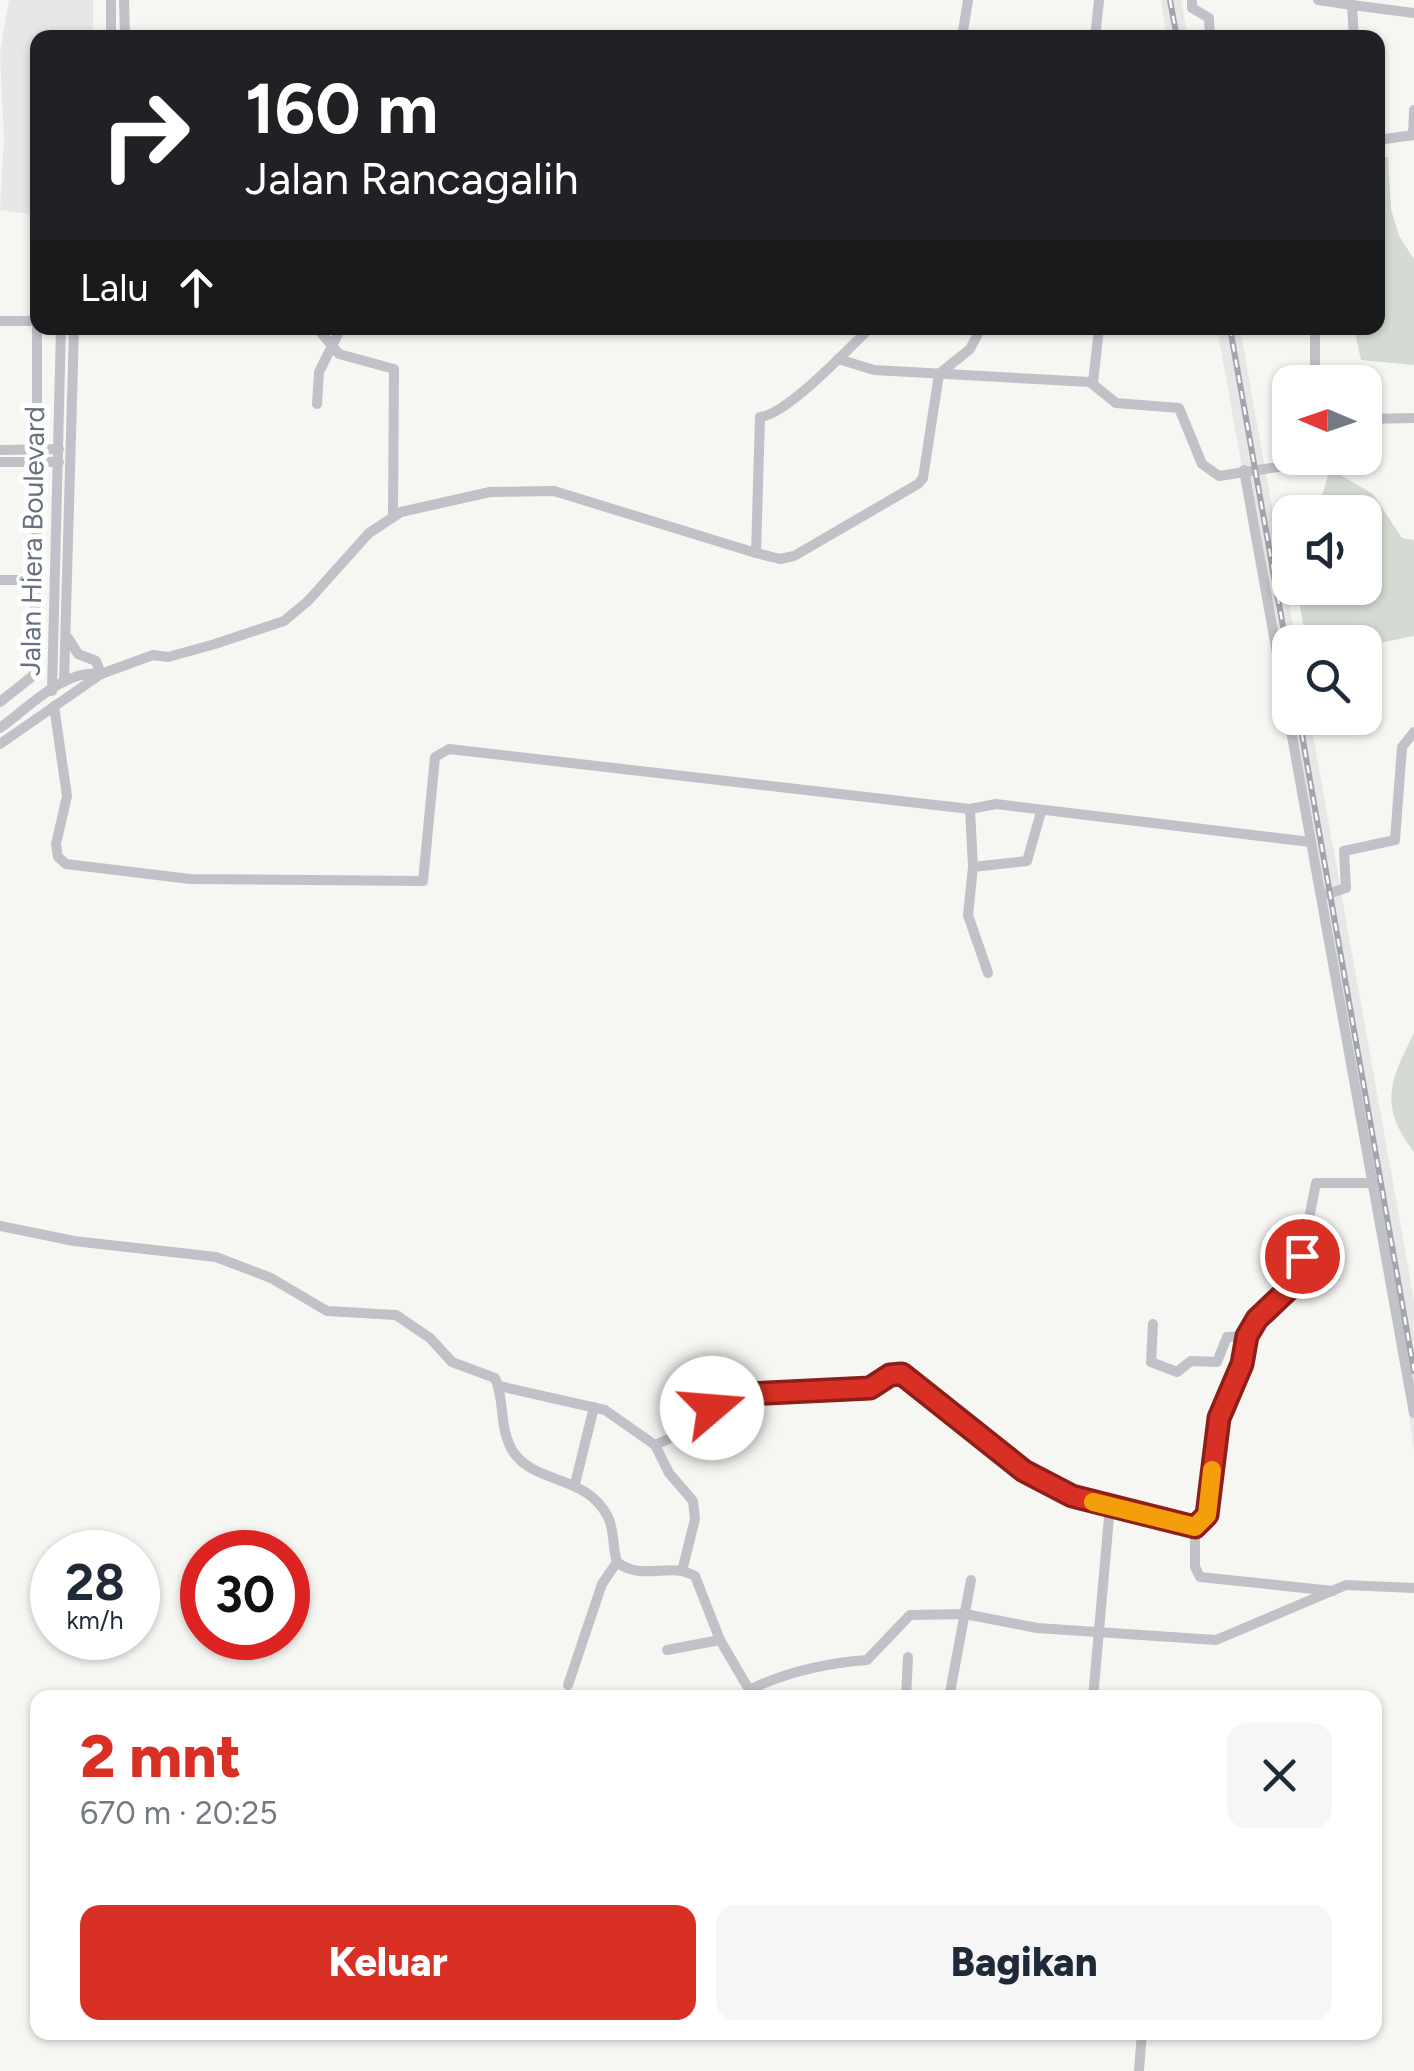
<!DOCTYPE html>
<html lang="id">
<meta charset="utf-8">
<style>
body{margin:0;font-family:Figtree,sans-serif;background:#f6f6f7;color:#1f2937;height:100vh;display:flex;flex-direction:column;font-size:38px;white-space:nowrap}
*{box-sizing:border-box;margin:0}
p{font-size:32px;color:#747a83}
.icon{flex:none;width:55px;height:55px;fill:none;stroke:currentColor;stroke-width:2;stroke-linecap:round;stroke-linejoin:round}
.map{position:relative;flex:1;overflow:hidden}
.drawer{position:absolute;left:30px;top:1690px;width:1352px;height:350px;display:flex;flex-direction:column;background:#fff;border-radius:20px;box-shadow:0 2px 8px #0004}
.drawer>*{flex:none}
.top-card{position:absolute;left:30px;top:30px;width:1355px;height:305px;border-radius:20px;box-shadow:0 2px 8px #0004;background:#202124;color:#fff;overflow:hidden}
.needle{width:65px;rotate:272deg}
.tools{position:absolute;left:1272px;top:365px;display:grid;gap:20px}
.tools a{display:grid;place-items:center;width:110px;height:110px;border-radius:20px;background:#fff;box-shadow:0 2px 8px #0004;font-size:50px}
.speed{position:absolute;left:30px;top:1530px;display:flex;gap:20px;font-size:50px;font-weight:700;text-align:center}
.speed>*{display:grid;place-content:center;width:130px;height:130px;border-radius:50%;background:#fff;box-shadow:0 2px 8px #0004;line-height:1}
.speed small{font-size:25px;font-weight:400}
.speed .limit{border:15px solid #d22;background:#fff;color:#111}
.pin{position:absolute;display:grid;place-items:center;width:85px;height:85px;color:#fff;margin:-42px;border:5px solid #fff;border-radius:50%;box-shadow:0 2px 10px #0007}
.me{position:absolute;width:110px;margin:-55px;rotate:72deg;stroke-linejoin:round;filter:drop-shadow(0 0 8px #0008)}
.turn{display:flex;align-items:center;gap:35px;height:210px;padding:0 50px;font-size:45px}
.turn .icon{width:130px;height:130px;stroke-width:2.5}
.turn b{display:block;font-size:70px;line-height:85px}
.then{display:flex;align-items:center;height:95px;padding:0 50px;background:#0003;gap:20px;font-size:38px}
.round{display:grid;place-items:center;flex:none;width:105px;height:105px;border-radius:20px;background:#f6f6f7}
.summary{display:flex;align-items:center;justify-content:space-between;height:170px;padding:0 50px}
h1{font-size:60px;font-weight:800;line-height:75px;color:#d93025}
.cta{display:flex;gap:20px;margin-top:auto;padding:20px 50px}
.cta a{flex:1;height:115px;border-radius:20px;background:#d93025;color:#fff;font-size:40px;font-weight:800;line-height:115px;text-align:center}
.cta a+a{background:#f6f6f7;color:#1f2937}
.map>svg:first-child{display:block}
.built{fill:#e7e7e7}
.green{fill:#d5dbd3}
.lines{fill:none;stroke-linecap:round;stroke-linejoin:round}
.minor{stroke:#c0c2c7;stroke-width:10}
.rail-casing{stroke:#a2a5ac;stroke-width:6}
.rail{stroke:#fff;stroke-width:2.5;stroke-dasharray:8;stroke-linecap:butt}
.route-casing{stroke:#8d1f18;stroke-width:25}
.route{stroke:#d93025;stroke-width:18}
.slow{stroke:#f59e0b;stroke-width:18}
.labels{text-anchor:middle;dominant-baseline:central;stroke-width:10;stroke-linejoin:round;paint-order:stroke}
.street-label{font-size:28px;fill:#687182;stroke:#fff}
</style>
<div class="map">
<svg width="1414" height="2071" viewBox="0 0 1414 2071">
<rect width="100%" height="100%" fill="#f6f6f3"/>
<g class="built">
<polygon points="9,0 93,0 93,37 38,38 37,215 0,210 4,139 0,53"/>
<polygon points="1161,0 1181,0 1188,37 1167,37"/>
<polygon points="1217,328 1240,328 1296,642 1290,642 1290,718 1310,718 1414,1300 1414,1451 1401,1352"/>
</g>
<g class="green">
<polygon points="1378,157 1388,157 1391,209 1399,236 1414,259 1414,365 1361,360 1354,328 1378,328"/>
<polygon points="1330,469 1373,494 1402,538 1414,540 1414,636 1365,646 1306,642 1297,588 1365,588 1365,512 1317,512"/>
<path d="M 1414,1033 L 1414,1152 C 1378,1105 1390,1081 1414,1033 Z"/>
</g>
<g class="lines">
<g class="minor">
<polyline points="111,0 111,38"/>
<polyline points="124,0 125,38"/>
<polyline points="1192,0 1192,8 1209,18 1210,38"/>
<polyline points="1318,0 1352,5 1354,38"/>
<polyline points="1352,5 1414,13"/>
<polyline points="962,38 968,0"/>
<polyline points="1095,38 1099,0"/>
<polyline points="1413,135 1414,110"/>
<polyline points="1378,140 1414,135"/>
<polyline points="37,222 37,415"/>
<polyline points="0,321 37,321"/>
<polyline points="317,328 339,354 394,369 393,516"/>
<polyline points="1315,328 1315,370 1321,382"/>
<polyline points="153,330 154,328"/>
<polyline points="838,359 874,370 1090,382 1116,403 1179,408 1202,464 1219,476 1291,465 1297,458"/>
<polyline points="1093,383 1099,328"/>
<polyline points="317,404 319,372 341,328"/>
<polyline points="1365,419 1414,418"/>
<polyline points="0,450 59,449"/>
<polyline points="0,462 59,462"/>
<polyline points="1244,470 1414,1413"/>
<path d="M 756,553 L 760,417 C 786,415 845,352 866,332"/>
<polyline points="0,580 36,580"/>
<polyline points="68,638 78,654 96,661 101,674"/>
<polyline points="64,682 74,328"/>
<polyline points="52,691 61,328"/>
<polyline points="0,702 34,675 37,496"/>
<polyline points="54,706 67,796 56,844 58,857 66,864 190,879 423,881 435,757 449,749 970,809 996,804 1310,842"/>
<path d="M 0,728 C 27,709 65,668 100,674"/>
<polyline points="0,744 101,674 153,655 168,657 215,644 284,621 308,601 369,533 401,512 490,492 554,491 756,553 780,559 794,556 918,484 923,478 939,374 970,349 981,328"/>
<polyline points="970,809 973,867 968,915 988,973"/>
<polyline points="973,867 1027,861 1041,812"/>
<polyline points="1321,896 1346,888 1344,851 1395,840 1402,747 1414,732"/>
<path d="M 0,1226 L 74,1241 L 216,1257 L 271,1278 L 327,1311 L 396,1315 L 430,1338 L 452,1362 L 495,1378 C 506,1403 498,1429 514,1453 C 537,1485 586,1474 608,1517 C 615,1531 612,1547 617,1562 C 642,1582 670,1561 695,1576 L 720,1640 L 754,1698"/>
<polyline points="1153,1324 1151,1362 1177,1372 1191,1361 1217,1362 1227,1337 1247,1336"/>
<polyline points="499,1386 605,1410 655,1445 684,1432 694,1410 735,1409 745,1395 871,1388 890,1375 902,1374 1024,1471 1072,1496 1195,1527 1207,1515 1221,1409 1242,1364 1251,1326 1297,1279 1316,1183 1374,1183"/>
<polyline points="655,1445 669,1473 693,1501 695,1519 682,1571"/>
<polyline points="575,1484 594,1407"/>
<polyline points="1195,1527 1195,1567 1200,1577 1333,1591"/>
<polyline points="667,1650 720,1640"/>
<polyline points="568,1685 602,1584 617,1562"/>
<path d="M 749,1690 C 786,1672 826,1663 867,1660 L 910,1615 L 965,1614 L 1037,1628 L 1216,1640 L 1346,1585 L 1414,1588"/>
<polyline points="906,1698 908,1657"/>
<polyline points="949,1698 971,1580"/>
<polyline points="1093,1698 1110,1506"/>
<polyline points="1139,2071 1142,2032"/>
</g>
<g class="rail-casing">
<g id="rail">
<polyline points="1170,0 1177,38"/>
<polyline points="1230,328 1290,666"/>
<polyline points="1299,718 1414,1371"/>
</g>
</g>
<use href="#rail" class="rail"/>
</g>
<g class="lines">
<g class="route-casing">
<polyline id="route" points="712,1408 735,1409 749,1394 870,1388 890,1375 902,1374 1024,1471 1072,1496 1195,1527 1207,1515 1219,1418 1242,1364 1247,1336 1257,1319 1294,1284 1302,1256"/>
</g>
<use href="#route" class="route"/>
<polyline class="slow" points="1093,1502 1195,1527 1207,1515 1212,1470"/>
</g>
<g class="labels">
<g class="street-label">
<text transform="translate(32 541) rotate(-89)">Jalan Hiera Boulevard</text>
</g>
</g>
</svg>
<div class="tools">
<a><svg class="needle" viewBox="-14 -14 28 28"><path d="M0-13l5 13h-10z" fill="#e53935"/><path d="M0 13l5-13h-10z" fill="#747a83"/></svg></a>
<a><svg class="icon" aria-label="sound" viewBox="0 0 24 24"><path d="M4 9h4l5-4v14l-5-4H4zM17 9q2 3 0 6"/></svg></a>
<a><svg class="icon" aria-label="search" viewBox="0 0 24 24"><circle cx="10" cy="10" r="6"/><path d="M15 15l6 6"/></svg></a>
</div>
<div class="speed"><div>28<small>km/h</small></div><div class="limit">30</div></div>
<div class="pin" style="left:1302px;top:1256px;background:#d93025"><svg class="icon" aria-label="arrive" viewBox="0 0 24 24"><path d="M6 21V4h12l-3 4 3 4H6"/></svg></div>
<svg class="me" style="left:712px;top:1408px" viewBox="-20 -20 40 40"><circle r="19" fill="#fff"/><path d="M0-13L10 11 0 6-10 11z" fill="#d93025"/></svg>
<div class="top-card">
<div class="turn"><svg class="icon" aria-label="right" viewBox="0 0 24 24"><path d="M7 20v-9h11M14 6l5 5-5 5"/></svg><div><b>160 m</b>Jalan Rancagalih</div></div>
<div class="then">Lalu<svg class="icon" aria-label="ahead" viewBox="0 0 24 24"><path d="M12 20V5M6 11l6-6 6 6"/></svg></div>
</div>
<section class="drawer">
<div class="summary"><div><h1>2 mnt</h1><p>670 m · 20:25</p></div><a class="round"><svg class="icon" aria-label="close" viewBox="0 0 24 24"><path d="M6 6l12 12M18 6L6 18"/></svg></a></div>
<div class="cta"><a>Keluar</a><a>Bagikan</a></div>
</section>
</div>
